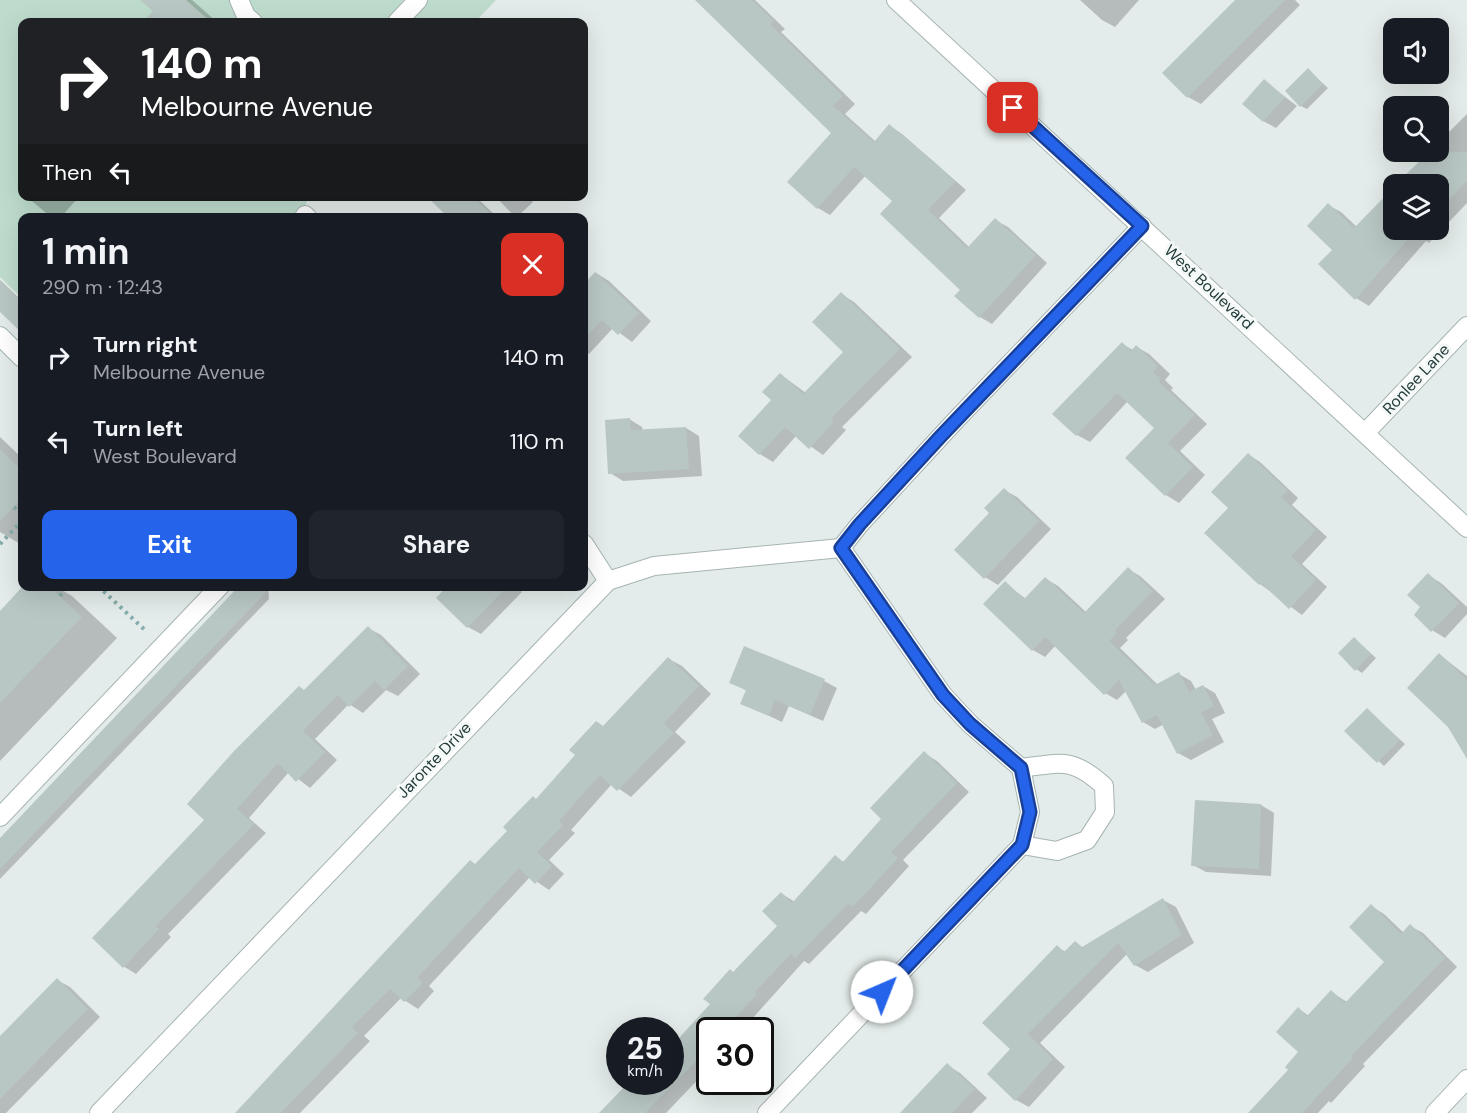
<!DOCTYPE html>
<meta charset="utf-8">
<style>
body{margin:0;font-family:"DM Sans",sans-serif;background:#20242c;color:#f1f3f6;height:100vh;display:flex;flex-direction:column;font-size:22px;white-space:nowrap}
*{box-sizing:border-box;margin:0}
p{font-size:20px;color:#9ea1a6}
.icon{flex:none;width:33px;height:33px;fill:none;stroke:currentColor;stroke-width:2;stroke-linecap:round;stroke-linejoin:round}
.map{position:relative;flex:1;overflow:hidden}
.details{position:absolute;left:18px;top:213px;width:570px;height:378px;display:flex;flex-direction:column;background:#171b24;border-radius:12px;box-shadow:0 6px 24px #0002}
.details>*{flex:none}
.top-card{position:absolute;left:18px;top:18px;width:570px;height:183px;border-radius:12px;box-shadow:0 6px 24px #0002;background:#202124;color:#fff;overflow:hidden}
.fabs{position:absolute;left:1383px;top:18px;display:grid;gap:12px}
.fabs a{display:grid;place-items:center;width:66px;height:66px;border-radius:12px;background:#171b24;box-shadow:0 6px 24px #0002;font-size:30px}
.speed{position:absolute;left:606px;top:1017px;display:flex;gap:12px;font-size:30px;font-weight:700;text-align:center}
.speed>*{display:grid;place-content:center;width:78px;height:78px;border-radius:50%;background:#171b24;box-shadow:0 6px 24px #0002;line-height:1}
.speed small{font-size:15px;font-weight:400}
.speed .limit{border:3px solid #111;border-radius:9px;background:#fff;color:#111}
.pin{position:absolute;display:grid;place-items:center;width:51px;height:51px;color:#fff;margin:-26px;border-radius:12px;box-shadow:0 3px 9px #0006}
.me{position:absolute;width:66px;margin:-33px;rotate:44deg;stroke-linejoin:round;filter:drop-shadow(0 0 4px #0008)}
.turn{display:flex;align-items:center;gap:21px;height:126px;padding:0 24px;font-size:27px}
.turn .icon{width:78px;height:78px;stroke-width:2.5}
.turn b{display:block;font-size:42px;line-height:51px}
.then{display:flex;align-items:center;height:57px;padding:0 24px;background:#0003;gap:12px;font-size:22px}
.round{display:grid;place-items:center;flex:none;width:63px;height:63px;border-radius:12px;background:#20242c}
.summary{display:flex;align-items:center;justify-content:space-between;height:102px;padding:0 24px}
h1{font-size:36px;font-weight:700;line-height:45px}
.primary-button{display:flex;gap:12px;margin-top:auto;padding:12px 24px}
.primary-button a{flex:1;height:69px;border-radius:12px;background:#2563eb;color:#fff;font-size:24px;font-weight:700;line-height:69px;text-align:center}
.primary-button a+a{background:#20242c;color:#f1f3f6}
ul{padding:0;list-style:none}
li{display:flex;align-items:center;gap:18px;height:84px;padding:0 24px}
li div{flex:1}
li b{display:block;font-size:22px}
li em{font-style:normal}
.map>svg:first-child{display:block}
.green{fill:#bedccd}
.shadow{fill:#0003}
.building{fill:#b9c7c4}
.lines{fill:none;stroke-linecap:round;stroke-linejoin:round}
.minor-casing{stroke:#a6b4b2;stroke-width:20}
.path{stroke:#86adab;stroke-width:4;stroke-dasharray:3 4.5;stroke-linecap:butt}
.minor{stroke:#fff;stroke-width:18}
.route-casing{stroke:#184099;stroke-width:15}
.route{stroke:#2563eb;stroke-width:10}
.labels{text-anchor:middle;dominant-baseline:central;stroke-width:6;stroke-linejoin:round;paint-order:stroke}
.street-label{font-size:16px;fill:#243c3c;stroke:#f4f9f7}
</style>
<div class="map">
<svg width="1467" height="1113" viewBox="0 0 1467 1113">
<rect width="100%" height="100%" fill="#e3ecea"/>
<polygon class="green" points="0,0 496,0 475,22 22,22 22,196 309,197 300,217 22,218 22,298 0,277"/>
<g class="shadow">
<polygon points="152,0 192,0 217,22 152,22 148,19 155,11"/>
<polygon points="710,0 755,0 785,29 781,32 855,104 845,114 876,142 890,126 902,134 966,190 939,218 970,248 995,220 1008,227 1047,263 992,324 980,317 895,201 866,175 830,215 818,208 833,133"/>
<polygon points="1080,0 1139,0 1115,27 1102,20"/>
<polygon points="1237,0 1295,0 1300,5 1201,104 1188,97"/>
<polygon points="1308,70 1328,88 1307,109 1301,106"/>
<polygon points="1264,81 1297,106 1276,128 1263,121"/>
<polygon points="1467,114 1467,203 1429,243 1426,241 1369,306 1356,298 1335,250 1328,205 1341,212 1357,227 1438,230 1438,184 1398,184 1431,152 1438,152 1438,143"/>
<polygon points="26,196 74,196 77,199 60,218 52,218"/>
<polygon points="429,196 475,196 497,217 451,218"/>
<polygon points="495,196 528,196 533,202 516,218"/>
<polygon points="596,273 609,281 651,321 632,342 613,328 589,354 584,351 584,286"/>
<polygon points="0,280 22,301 22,331 0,310"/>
<polygon points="841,294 854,302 912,357 842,427 846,430 823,455 796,436 773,462 760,454 740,436 773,400 780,374 806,393 845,352"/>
<polygon points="1122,344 1133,350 1137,347 1149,354 1170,374 1165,380 1173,388 1171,390 1207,424 1180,451 1205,475 1179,503 1166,495 1127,458 1156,428 1128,401 1090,442 1077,435"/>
<polygon points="629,419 642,427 643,431 686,428 699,436 702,476 623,481 610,473"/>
<polygon points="0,437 22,458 22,545 0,532"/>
<polygon points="1249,455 1260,462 1298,498 1292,505 1327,537 1302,564 1327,587 1302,615 1260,584 1206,533 1230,508"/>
<polygon points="1004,490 1017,497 1051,529 998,585 985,577 992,513"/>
<polygon points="1128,569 1140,576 1165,599 1126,638 1128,640 1120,648 1158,685 1179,674 1191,681 1196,690 1203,686 1215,693 1225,713 1212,719 1224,742 1191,760 1178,753 1164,724 1155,729 1143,722 1126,691 1117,700 1105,693 1056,645 1045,657 1033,650 1005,583 1026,599 1046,579 1058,586 1086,612"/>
<polygon points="1428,575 1441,583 1467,607 1467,614 1445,638 1432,630 1423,607"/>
<polygon points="25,586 55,586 72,596 117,638 0,761 0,613"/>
<polygon points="268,586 269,599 0,879 0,840"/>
<polygon points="449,586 516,586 522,592 481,634 468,627 438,598"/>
<polygon points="368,628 381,635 420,674 398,696 386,690 363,713 349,704 315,739 337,760 310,788 289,772 249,818 266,833 168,934 171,937 136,974 123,966 206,820 305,691"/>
<polygon points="1355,639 1376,658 1362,673 1356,669"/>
<polygon points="1440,655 1467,676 1467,756 1450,726"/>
<polygon points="669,659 682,666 711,694 675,732 686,742 631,797 612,784 571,830 575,833 549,860 564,874 549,890 530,877 429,986 434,991 418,1009 401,998 364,1036 370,1041 300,1113 236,1113 476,865"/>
<polygon points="824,681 837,688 823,721 789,706 782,722 742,703 747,691 731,682"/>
<polygon points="1367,710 1405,744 1384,766 1346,731"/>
<polygon points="924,753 937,761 969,792 903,860 909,866 866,914 861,911 809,964 804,961 742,1030 710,1030 710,1067 666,1113 601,1113 630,1082 670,1082 670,1039 677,1043 712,1004 733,973 779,926 782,894 795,902 835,857 844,862 883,819"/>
<polygon points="1261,805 1274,813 1271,876 1206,872 1193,865"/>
<polygon points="1163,900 1176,907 1194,943 1148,972 1135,965 1127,954 1040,1043 1065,1067 1029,1107 1016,1100 1012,1048 1057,947 1066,952 1075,943 1084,948"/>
<polygon points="1371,906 1384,914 1404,933 1410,926 1423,933 1457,967 1363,1064 1365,1066 1331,1103 1329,1101 1318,1113 1250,1113 1290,1070 1300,1052 1299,1009 1309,1016 1331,992 1347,1002 1386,962"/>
<polygon points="57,980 70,987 100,1017 6,1113 0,1113 0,1038"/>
<polygon points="947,1065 960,1073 987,1098 972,1113 901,1113"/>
</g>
<g class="building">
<polygon points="140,0 186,0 211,22 143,22 153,11"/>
<polygon points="695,0 752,0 774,21 770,24 843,96 833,106 874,142 889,124 939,166 955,182 928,210 967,248 995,218 1036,255 979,318 954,296 960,290 880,214 892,201 854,167 817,209 787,182 831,133"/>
<polygon points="1235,0 1285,0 1187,98 1162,73"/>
<polygon points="1308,68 1323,84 1300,107 1285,91"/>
<polygon points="1264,79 1285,97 1263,122 1242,104"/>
<polygon points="1429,152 1467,152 1467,181 1438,211 1438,184 1396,184"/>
<polygon points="1394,187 1394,230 1416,230 1355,300 1318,264 1332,250 1307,226 1328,203 1354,228"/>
<polygon points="426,196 472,196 495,218 449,218"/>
<polygon points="595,272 639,313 618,335 602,320 584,339 584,284"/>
<polygon points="0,281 22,302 22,333 0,312"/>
<polygon points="841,292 900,349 831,419 834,422 809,449 785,427 759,455 738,436 771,400 762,392 780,373 803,394 843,352 812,322"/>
<polygon points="1122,342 1131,351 1136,345 1158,366 1153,372 1161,379 1159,382 1195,415 1168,443 1193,467 1165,496 1125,458 1154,428 1117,393 1076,436 1052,414"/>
<polygon points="630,418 631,430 686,427 689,469 608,474 605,420"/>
<polygon points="0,449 22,470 22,498 0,521"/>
<polygon points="1248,453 1288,491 1281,497 1316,530 1291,556 1316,580 1289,609 1261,583 1259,585 1204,533 1228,508 1211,492"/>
<polygon points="1004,488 1039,521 984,579 954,550 989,513 984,508"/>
<polygon points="1128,567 1153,591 1115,630 1117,633 1109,641 1155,685 1179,672 1189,692 1203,685 1214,706 1201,712 1213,735 1177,754 1157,715 1142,723 1119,680 1104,695 1045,637 1032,651 983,604 1005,581 1024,599 1045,577 1084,613"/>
<polygon points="1428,573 1459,603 1431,632 1414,615 1420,607 1407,595"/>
<polygon points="23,586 49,586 82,617 0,703 0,611"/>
<polygon points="239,586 272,586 0,869 0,838"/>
<polygon points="447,586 508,586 467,628 436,598"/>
<polygon points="368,626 408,666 384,690 375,681 349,707 338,695 303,731 325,752 296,782 278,763 237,809 254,824 156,926 159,929 123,968 92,938 204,820 187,804 234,751 299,686 304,690"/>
<polygon points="1354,637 1371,654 1355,671 1338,653"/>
<polygon points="744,646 825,679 810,715 775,700 769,716 740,704 746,690 729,683"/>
<polygon points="1439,653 1467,680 1467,759 1448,727 1407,688"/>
<polygon points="668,657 699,686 664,723 674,733 617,791 600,775 559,821 563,825 537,852 552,866 535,884 519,868 417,978 423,983 404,1002 390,989 352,1027 358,1033 281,1113 235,1113 470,860 475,864 507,831 503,827 533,796 536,799 575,755 569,750 596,721 603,726"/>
<polygon points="1367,708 1400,740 1377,763 1344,731"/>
<polygon points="924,751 957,783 891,852 898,858 853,907 848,904 795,958 791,954 755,992 757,994 724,1030 710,1030 710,1047 645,1113 599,1113 629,1082 670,1082 670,1048 710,1004 703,999 730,969 733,972 777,926 762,911 781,892 792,903 835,855 843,862 881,819 870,808"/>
<polygon points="1195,800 1261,804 1259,869 1191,866"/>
<polygon points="1163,898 1182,935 1134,966 1118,943 1028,1034 1053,1059 1015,1101 987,1074 1010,1049 982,1023 1057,945 1064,952 1075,941 1082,947"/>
<polygon points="1371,904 1401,934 1410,924 1445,958 1351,1056 1353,1058 1302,1113 1248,1113 1288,1070 1285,1067 1298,1052 1276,1032 1298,1007 1307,1016 1331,990 1345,1003 1384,962 1349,927"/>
<polygon points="57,978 88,1009 0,1099 0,1036"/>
<polygon points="947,1063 975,1089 952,1113 900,1113"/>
</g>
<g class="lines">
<g class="minor-casing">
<g id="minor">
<polyline points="239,0 246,16 253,22"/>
<polyline points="896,0 1467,528"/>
<polyline points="397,22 418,0"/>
<polyline points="305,215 308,218"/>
<polyline points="0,336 22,358"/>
<polyline points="1366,432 1467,326"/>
<polyline points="584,544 608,581"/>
<polyline points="841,548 860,524 956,420 1142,226"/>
<path d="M 1021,768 C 1062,763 1072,757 1104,786 L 1105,812 L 1087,840 L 1057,851 L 1022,845"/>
<polyline points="0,817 220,586"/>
<polyline points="99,1113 608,581 654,566 841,548"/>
<polyline points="767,1113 1022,845 1030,812 1021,768 970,724 943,695 841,548"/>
<polyline points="1435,1113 1467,1079"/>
</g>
</g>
<g class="path">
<polyline points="14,507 22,515"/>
<polyline points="0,544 22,521"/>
<polyline points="98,586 147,632"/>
<polyline points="60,596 67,586"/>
</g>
<use href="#minor" class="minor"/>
</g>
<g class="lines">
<g class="route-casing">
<polyline id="route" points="882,992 1022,845 1030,812 1021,768 970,724 943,695 841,548 860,524 941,436 1142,226 1013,108"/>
</g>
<use href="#route" class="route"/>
</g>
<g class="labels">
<g class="street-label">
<text transform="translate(1209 287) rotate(43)">West Boulevard</text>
<text transform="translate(1416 379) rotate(-47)">Ronlee Lane</text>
<text transform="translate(434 760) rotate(-46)">Jaronte Drive</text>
</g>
</g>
</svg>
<div class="fabs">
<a><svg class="icon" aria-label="sound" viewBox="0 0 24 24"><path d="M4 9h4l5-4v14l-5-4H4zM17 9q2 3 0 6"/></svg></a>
<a><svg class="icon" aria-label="search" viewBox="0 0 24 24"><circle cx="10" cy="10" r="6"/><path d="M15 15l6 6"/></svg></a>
<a><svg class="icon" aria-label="layers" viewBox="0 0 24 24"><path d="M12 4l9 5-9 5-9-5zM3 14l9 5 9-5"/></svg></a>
</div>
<div class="speed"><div>25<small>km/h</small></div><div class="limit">30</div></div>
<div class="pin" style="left:1013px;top:108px;background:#d93025"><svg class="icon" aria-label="arrive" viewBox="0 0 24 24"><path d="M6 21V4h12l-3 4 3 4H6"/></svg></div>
<svg class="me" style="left:882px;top:992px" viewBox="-20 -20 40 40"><circle r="19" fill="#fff"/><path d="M0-13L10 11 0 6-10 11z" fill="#2563eb"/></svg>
<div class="top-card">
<div class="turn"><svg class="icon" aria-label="right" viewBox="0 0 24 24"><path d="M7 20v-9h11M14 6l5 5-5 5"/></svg><div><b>140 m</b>Melbourne Avenue</div></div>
<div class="then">Then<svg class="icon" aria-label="left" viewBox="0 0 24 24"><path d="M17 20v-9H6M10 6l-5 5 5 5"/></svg></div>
</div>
<section class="details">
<div class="summary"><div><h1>1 min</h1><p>290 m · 12:43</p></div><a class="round" style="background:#d93025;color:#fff"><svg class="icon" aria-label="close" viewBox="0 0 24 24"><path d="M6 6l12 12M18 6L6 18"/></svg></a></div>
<ul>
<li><svg class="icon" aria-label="right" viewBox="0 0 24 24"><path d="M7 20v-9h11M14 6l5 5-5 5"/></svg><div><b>Turn right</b><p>Melbourne Avenue</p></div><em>140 m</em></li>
<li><svg class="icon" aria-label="left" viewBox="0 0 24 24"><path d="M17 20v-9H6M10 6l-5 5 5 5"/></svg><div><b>Turn left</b><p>West Boulevard</p></div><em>110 m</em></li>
</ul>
<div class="primary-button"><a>Exit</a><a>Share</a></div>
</section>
</div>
